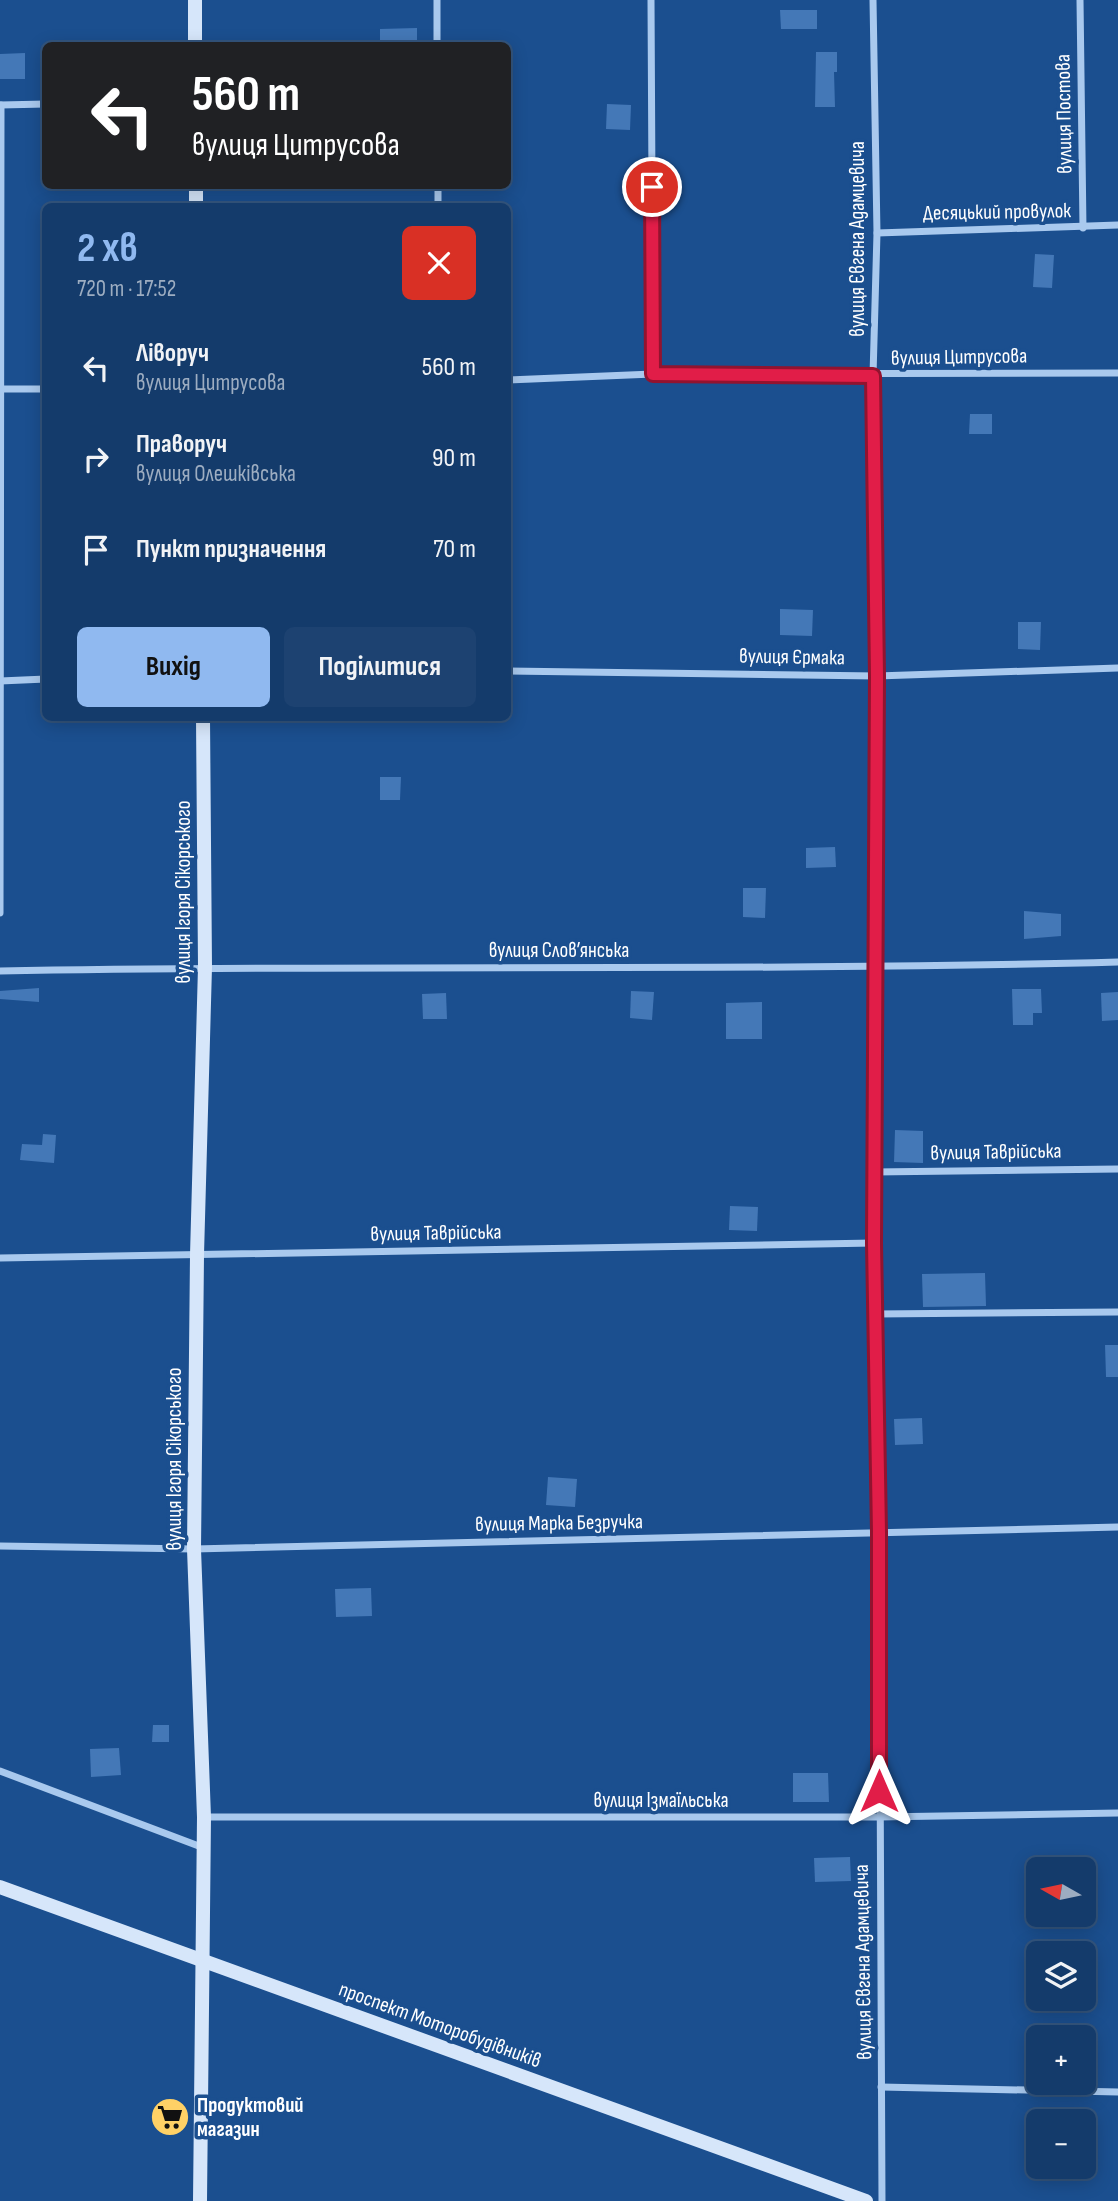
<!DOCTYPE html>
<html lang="uk">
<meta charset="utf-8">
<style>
body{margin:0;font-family:"Sofia Sans Condensed",sans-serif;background:#1d4271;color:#f1f3f6;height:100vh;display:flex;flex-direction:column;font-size:26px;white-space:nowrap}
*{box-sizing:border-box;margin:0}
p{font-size:23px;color:#9dadc1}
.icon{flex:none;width:38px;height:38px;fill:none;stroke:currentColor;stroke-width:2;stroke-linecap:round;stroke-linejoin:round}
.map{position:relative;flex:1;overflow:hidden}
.details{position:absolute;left:42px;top:203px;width:469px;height:518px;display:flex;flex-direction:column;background:#143b6b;border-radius:10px;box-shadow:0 4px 18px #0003,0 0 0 2px #33557e}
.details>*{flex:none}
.hud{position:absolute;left:42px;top:42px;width:469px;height:147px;border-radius:10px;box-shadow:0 4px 18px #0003,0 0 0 2px #33557e;background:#202124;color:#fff;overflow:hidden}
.needle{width:46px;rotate:279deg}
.fabs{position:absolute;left:1026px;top:1857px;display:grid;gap:14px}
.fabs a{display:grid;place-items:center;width:70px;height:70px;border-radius:10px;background:#143b6b;box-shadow:0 4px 18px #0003,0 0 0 2px #33557e;font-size:35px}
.pin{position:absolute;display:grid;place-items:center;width:60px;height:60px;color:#fff;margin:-30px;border:4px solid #fff;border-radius:50%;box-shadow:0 2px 7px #0007}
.me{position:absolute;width:77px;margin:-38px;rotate:0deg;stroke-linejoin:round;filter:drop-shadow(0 0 5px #0008)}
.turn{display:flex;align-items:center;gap:24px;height:147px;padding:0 35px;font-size:32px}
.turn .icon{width:91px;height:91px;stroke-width:2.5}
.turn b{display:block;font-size:49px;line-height:60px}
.round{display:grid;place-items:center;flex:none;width:74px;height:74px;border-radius:10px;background:#1d4271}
.overview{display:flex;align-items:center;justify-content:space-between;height:119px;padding:0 35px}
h1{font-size:42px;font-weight:700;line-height:52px;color:#90b9f0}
.action{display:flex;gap:14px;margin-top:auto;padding:14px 35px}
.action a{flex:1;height:80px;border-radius:10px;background:#90b9f0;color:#111;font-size:28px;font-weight:700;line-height:80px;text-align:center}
.action a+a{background:#1d4271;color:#f1f3f6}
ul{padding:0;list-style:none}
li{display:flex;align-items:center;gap:21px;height:91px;padding:0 35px}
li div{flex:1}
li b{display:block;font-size:26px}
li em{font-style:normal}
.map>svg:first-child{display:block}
.building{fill:#4478b7}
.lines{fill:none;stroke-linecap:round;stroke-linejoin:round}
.street{stroke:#a9c9ee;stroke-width:7}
.secondary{stroke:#d6e6fa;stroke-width:14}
.route-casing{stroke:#92132f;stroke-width:18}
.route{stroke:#e11d48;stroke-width:12}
.labels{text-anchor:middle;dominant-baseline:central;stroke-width:7;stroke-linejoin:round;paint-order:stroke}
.street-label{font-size:21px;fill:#fff;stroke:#1b4f8f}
.poi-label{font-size:21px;font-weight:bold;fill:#fff;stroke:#1b4f8f;text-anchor:start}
</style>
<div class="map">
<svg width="1118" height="2201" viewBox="0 0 1118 2201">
<rect width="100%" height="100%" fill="#1b4f8f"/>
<g class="building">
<polygon points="780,10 817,10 817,29 781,29"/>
<polygon points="417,28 417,46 380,46 380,29"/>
<polygon points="816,52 837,52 837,72 834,72 835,107 815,107"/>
<polygon points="25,53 25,79 0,79 0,54"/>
<polygon points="607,104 631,105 630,130 606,129"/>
<polygon points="1035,254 1054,255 1052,288 1033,287"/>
<polygon points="970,414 992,414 992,434 969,434"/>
<polygon points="780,609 813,610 812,636 780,635"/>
<polygon points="1018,622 1041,622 1040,650 1018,649"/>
<polygon points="380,777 401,777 400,800 380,800"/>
<polygon points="835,847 836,867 806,868 806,848"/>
<polygon points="743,888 766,888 765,918 743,917"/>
<polygon points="1024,911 1061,914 1061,936 1024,939"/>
<polygon points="39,988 39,1002 0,999 0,991"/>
<polygon points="1012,989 1041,989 1042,1013 1033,1013 1033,1025 1013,1025"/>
<polygon points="631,991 654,992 652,1020 630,1018"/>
<polygon points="1118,992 1118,1020 1102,1021 1101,993"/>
<polygon points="446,993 447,1019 423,1019 422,994"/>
<polygon points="762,1002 762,1039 726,1039 726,1003"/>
<polygon points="895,1130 923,1131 923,1163 894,1162"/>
<polygon points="43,1134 56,1135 54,1163 20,1160 22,1144 42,1145"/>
<polygon points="730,1206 758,1207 757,1231 729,1230"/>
<polygon points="985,1273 986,1306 923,1307 922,1274"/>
<polygon points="1105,1345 1118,1345 1118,1377 1106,1377"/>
<polygon points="922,1418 923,1444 895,1445 894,1419"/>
<polygon points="548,1477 577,1479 575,1507 546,1505"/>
<polygon points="371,1588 372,1616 336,1617 335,1589"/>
<polygon points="153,1725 169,1725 169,1742 152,1742"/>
<polygon points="119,1748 121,1775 91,1777 90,1749"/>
<polygon points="793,1773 828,1773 829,1802 793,1802"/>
<polygon points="850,1857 851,1881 815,1882 814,1858"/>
</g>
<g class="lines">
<g class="street">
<polyline points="437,0 437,46"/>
<polyline points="651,0 653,374"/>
<polyline points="873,0 877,233 873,376 877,676 874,1243 879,1532 882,2201"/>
<polyline points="1080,0 1083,228"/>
<polyline points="0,105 46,104"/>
<polyline points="438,186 438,206"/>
<polyline points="877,233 1118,225"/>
<polyline points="508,380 653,374 1118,373"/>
<polyline points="0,389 46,389"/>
<polyline points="508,671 877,676 1118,668"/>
<polyline points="0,681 46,679"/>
<polyline points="0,913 1,105"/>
<path d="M 0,971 C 373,964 745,972 1118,962"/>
<polyline points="874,1172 1118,1169"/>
<polyline points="0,1258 874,1243"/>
<polyline points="876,1314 1118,1312"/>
<polyline points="0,1546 194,1549 1118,1527"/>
<polyline points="0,1771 204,1848"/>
<polyline points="204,1817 879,1817 1118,1813"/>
<polyline points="881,2087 1118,2092"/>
</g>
<g class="secondary">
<polyline points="195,0 195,46"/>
<polyline points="196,186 196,206"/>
<polyline points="0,1887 866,2201"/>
<polyline points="200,2201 204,1817 194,1549 197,1255 205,967 203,718"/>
</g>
</g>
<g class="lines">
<g class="route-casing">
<polyline id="route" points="652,187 653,374 873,376 877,676 874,1243 879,1532 879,1791"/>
</g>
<use href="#route" class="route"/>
</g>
<defs>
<g id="supermarket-disc" transform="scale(2.0125)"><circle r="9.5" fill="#ffd166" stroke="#1b4f8f"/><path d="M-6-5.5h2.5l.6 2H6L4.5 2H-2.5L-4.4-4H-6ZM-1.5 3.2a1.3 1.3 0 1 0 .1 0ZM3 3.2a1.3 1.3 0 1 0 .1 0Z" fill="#111"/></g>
</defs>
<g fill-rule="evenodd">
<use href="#supermarket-disc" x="170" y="2117"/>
</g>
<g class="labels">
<g class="street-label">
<text transform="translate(1064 114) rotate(-91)">вулиця Постова</text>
<text transform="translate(997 212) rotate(-1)">Десяцький провулок</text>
<text transform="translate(857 239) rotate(-90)">вулиця Євгена Адамцевича</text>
<text transform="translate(959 357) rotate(-1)">вулиця Цитрусова</text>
<text transform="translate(792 657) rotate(1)">вулиця Єрмака</text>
<text transform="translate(183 892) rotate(-90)">вулиця Ігоря Сікорського</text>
<text x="559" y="950">вулиця Слов’янська</text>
<text transform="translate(996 1152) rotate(-1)">вулиця Таврійська</text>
<text transform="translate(436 1233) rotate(-1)">вулиця Таврійська</text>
<text transform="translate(174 1459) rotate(-90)">вулиця Ігоря Сікорського</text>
<text transform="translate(559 1523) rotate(-1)">вулиця Марка Безручка</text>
<text x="661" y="1800">вулиця Ізмаїльська</text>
<text transform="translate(863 1962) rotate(-91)">вулиця Євгена Адамцевича</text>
<text transform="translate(440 2025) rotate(20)">проспект Моторобудівників</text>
</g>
<g class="poi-label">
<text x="197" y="2105">Продуктовий<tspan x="197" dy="24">магазин</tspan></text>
</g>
</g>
</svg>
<div class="fabs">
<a><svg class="needle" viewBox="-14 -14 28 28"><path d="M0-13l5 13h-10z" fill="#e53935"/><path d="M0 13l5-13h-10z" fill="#9dadc1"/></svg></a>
<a><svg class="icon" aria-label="layers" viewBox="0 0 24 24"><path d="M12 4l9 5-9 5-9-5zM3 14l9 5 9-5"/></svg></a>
<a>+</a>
<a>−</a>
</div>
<div class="pin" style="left:652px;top:187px;background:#d93025"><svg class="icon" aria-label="arrive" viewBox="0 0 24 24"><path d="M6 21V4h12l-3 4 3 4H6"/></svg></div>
<svg class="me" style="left:879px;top:1791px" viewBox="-20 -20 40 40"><path d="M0-17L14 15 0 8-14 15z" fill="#e11d48" stroke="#fff" stroke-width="4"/></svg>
<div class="hud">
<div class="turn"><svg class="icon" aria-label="left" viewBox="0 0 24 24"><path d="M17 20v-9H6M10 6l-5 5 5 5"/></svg><div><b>560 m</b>вулиця Цитрусова</div></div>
</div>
<section class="details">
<div class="overview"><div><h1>2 хв</h1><p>720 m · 17:52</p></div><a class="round" style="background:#d93025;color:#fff"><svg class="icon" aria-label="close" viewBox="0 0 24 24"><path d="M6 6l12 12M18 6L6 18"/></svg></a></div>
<ul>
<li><svg class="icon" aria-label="left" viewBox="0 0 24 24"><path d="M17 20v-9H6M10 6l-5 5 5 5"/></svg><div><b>Ліворуч</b><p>вулиця Цитрусова</p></div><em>560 m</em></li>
<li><svg class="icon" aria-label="right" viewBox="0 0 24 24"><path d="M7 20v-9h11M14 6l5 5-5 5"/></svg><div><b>Праворуч</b><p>вулиця Олешківська</p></div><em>90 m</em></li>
<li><svg class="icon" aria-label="arrive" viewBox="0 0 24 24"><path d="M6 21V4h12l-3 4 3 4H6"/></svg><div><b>Пункт призначення</b></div><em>70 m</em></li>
</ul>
<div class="action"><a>Вихід</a><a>Поділитися</a></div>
</section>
</div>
